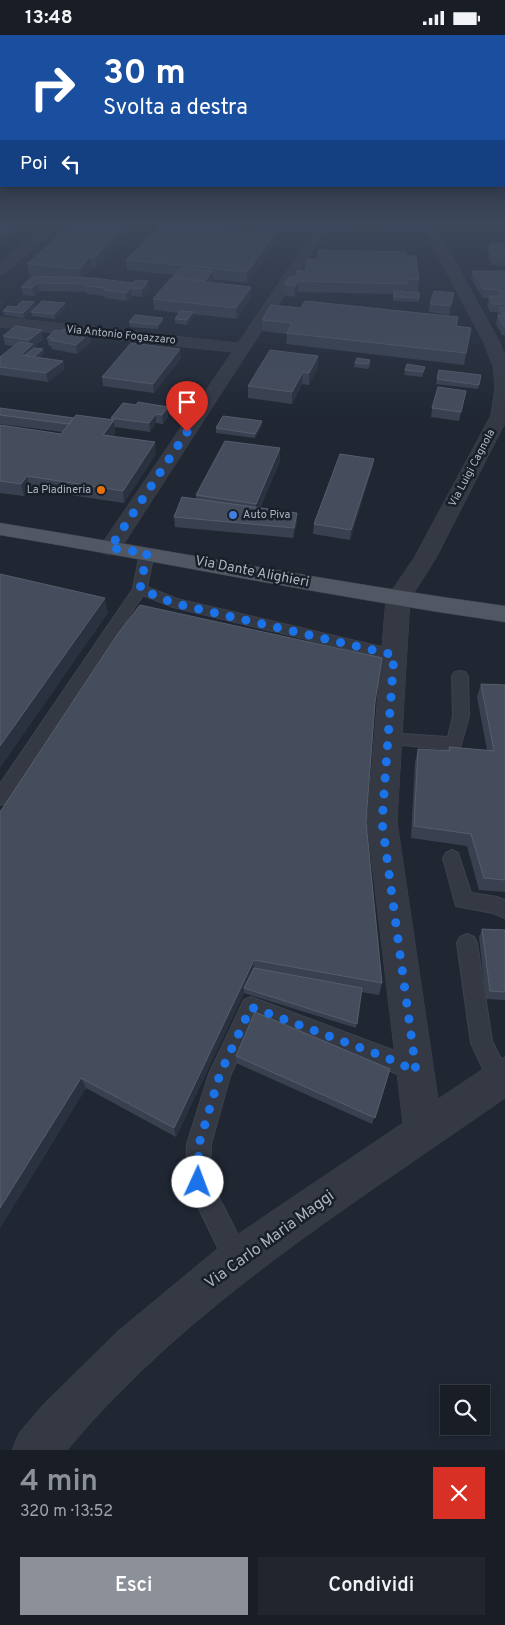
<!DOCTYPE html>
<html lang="it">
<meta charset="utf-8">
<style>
body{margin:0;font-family:Overpass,sans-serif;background:#21262e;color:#f1f3f6;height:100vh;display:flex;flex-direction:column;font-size:19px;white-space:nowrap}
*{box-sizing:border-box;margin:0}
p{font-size:16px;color:#9fa2a7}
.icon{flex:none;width:28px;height:28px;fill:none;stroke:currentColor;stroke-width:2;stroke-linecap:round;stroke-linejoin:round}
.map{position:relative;height:1415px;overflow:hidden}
.drawer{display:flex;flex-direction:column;background:#181d26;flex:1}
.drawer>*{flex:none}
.guide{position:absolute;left:0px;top:0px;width:505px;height:152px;box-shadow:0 2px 12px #0003,0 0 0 1px #363b43;background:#1a4fa0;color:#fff;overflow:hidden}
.tools{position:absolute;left:440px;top:1350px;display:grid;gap:10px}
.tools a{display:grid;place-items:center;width:50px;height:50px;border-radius:0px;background:#181d26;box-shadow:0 2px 12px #0003,0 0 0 1px #363b43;font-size:25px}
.pin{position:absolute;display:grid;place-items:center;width:42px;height:42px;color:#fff;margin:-51px -21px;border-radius:50% 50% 50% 0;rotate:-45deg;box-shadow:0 0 5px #0007}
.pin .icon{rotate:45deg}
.me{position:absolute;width:55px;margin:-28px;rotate:2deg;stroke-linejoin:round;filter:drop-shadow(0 0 4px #0008)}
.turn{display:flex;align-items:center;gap:18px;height:105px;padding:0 20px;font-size:22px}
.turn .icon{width:65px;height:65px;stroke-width:2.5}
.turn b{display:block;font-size:35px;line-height:42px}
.then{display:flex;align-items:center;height:48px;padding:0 20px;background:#0003;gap:10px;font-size:19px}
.round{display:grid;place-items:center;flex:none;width:52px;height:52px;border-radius:0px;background:#21262e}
.overview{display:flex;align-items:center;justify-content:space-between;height:85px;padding:0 20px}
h1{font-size:30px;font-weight:600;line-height:38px;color:#8c9099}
.cta{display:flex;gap:10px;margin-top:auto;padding:10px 20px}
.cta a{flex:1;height:58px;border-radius:0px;background:#8c9099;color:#fff;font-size:20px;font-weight:600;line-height:58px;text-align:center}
.cta a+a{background:#21262e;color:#f1f3f6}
.status{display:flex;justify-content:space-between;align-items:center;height:35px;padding:0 25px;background:#181d26;direction:ltr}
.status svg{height:14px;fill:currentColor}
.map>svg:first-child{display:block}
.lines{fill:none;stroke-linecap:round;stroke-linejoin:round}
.lane-casing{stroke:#3d434e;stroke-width:2}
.street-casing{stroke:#3d434e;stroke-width:1}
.primary-casing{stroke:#3d434e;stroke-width:1}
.lane{fill:#343944;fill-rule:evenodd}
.street{fill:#343944;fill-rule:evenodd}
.primary{fill:#515864;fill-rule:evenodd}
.wall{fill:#394150}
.shaded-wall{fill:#2a313f}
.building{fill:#454d5c;stroke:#565d6c}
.route{stroke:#1a73e8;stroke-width:9;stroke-dasharray:0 16.2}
.food-dot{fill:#e8710a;stroke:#191f29;stroke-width:2}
.shop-dot{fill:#3f7fe0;stroke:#191f29;stroke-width:2}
.labels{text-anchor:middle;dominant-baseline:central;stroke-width:5;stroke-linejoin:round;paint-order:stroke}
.far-street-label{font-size:11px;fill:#adb4c1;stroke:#191f29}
.far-poi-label{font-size:11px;fill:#adb4c1;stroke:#191f29;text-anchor:end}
.street-label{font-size:14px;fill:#adb4c1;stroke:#191f29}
.near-street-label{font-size:16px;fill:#adb4c1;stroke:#191f29}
</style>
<div class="status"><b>13:48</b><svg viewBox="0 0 49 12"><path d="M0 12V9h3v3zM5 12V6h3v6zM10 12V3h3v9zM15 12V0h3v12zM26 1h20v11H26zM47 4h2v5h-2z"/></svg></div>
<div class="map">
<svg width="505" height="1415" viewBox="0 0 505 1415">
<rect width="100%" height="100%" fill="#202733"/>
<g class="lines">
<g class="lane-casing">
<g id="lane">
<polygon points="147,514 154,518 147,552 177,564 394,615 399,616 401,620 399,624 394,625 173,572 143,560 6,768 0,770 0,749 133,554 140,518"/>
<polygon points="460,636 465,637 468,641 469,681 460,713 454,715 382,708 380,704 382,700 388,698 448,702 453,681 452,641 455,637"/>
<polygon points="452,815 458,818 471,858 497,862 505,865 505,883 493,878 456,871 443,823 446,818"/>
<polygon points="467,899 474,902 477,908 492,1006 505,1032 505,1054 500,1056 492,1053 471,1008 457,908 460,902"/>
<polygon points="251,962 424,1027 427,1035 424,1043 416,1046 256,984 230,1041 211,1109 210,1145 250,1224 246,1233 237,1237 228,1233 186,1147 187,1109 209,1039 244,965"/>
</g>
</g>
<g class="street-casing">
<g id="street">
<polygon points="50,187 63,187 5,238 0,239 0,228"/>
<path d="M 213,187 L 433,187 L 499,306 L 505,321 L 505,388 L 436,523 L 410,564 L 397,787 L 438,1064 L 492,1028 L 505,1022 L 505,1063 C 352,1170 188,1270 67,1415 L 12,1415 L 19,1398 L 43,1370 L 117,1297 L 222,1210 L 403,1088 L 367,787 L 386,564 L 414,523 L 491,380 L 495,352 L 493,331 L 483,306 L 425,196 L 328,193 L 118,518 L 110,520 L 102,518 L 99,513 L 232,317 L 0,292 L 0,282 L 238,308 L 316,193 L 219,191 Z"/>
</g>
</g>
<g class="primary-casing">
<path id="primary" d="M 0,488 C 168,515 336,548 505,571 L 505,587 C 336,563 169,528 0,500 Z"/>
</g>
<use href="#lane" class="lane"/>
<use href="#street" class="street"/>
<use href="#primary" class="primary"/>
</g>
<g class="wall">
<polygon points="128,198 96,233 92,232 82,243 149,255 142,262 132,261 127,266 105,263 105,261 87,259 87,257 39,256 34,261 23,260 21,252 45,241 29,240 27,229"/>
<polygon points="276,207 247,248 213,244 210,248 251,263 237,284 193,279 193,282 187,290 175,288 175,284 179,278 154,275 153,264 173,244 173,242 174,240 127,235 126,225"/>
<polygon points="505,208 505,231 497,231 492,229 488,222 489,218 487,216 489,209"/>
<polygon points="318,215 406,221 419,245 418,256 405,255 405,256 419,263 419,267 393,266 393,259 298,257 294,262 284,260 284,249 305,236 318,224"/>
<polygon points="472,236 505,236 505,300 502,300 496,289 498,277 490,277 487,270 489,263 483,263 471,244"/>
<polygon points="454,258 453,266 449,280 429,277 430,269"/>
<polygon points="34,267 35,272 24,283 4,280 3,276"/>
<polygon points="65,268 65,272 55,284 32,281 31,277"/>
<polygon points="301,273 458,282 457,291 471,293 464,330 286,309 287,299 262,296 262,285"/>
<polygon points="129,287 163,287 158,294 130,292"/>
<polygon points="3,301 43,304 34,312 34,313 43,314 44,319 39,323 63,326 64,335 48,347 0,340 0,322 14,311 5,310"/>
<polygon points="47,303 91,307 77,319 52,314 51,311 49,311"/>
<polygon points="181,323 154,358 103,351 102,342"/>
<polygon points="370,325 370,330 368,334 354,332 355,328"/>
<polygon points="318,332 309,350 302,349 292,369 248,363 248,351"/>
<polygon points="425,332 422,342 404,340 405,335"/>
<polygon points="481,340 478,354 436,349 437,344"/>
<polygon points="464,365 459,386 431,382 432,373"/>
<polygon points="123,368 168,381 163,389 156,388 150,397 115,392 115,398 113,401 156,419 124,468 30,454 24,461 0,458 0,390 61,399 62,397 0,389 0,373 74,383 112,385 111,383"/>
<polygon points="262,386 262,391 255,403 216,398 216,393"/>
<polygon points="374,424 372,433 350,505 313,499 314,489"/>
<polygon points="280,426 260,473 297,487 293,503 175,492 174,482 196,464 196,460"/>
<polygon points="481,649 505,650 505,857 479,855 467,811 411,803 415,727 418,714 448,716 449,712 487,715 477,662"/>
<polygon points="375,667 366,787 382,948 379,960 361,957 356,993 244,958 176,1102 86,1053 0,1193 0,777"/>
<polygon points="482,894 505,895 505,965 486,964 479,902"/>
<polygon points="236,1021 390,1034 372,1089 236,1028"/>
</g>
<g class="shaded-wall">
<polygon points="19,187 26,187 27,190 2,209 0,202"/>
<polygon points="127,188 128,198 96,233 95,222"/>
<polygon points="276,197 276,207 247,248 247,237"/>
<polygon points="90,222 92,232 80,244 79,234"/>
<polygon points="212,236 213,244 206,254 205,246"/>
<polygon points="148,246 149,255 142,262 142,254"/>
<polygon points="298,246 298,257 294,262 295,251"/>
<polygon points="37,248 39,256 34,261 32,253"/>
<polygon points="251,252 251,263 237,284 236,273"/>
<polygon points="131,253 132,261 127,266 126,258"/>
<polygon points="454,258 453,266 449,280 450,271"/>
<polygon points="3,263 4,267 0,271 0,265"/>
<polygon points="34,267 35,272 24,283 23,278"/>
<polygon points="65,268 65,272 55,284 54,279"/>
<polygon points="193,277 193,282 187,290 187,285"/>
<polygon points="163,283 163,287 158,294 158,290"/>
<polygon points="42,295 43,304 34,312 35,318 27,325 21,320 30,311 29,305"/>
<polygon points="90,298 91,307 77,319 76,310"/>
<polygon points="43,314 44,319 31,330 30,325"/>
<polygon points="180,314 181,323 154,358 153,349"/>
<polygon points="318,321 318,332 309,350 309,338"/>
<polygon points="63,326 64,335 48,347 46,338"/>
<polygon points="303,337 302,349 292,369 292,357"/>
<polygon points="168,372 168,381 163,389 162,380"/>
<polygon points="156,379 156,388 150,397 149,388"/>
<polygon points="114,385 115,398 105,412 103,400"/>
<polygon points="262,386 262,391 255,403 255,399"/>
<polygon points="155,407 156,419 124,468 123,456"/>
<polygon points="280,413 280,426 256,482 256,469"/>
<polygon points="374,424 372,433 350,505 351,495"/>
<polygon points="27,441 30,454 24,461 21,449"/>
<polygon points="297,478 297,487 293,503 294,493"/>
<polygon points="105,563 108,578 0,733 0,711"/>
<polygon points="254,925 254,938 244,953 244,958 176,1102 174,1093"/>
<polygon points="81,1043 86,1053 0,1193 0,1173"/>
</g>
<g class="building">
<polygon points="0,187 19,187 0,202"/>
<polygon points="72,187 110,187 127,188 95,222 90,222 79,234 27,229"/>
<polygon points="164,187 168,187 276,197 247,237 126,225"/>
<polygon points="505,208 505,223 499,223 494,221 489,215 493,214 489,209"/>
<polygon points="318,215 406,217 406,221 416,221 419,245 407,244 406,249 298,246 295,251 284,249 290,242 296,242 297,235 305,236 307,224 318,224"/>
<polygon points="180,233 212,236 205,246 173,242"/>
<polygon points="472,236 505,236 505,240 504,240 505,243 504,243 505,244 505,269 492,269 489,261 502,261 498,255 484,254"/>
<polygon points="33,241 93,243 133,248 136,245 148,246 142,254 131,253 126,258 104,255 106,253 86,251 87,249 37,248 32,253 21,252"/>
<polygon points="171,243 251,252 236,273 153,264"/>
<polygon points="394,256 419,257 419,263 394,262"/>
<polygon points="434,256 454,258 450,271 430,269"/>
<polygon points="22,266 34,267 23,278 3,276 8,271 16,272"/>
<polygon points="42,266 65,268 54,279 31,277"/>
<polygon points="305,266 458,282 456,291 471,293 466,318 287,298 292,288 262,285 271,270 301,273"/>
<polygon points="505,272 505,291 504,291 498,281 503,280 499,273"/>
<polygon points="180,276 193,277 187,285 175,284"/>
<polygon points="135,280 163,283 158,290 129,287"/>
<polygon points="16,291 42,295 29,305 3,301"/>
<polygon points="64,294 90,298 76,310 50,305 53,303 47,303 55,295 61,296"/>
<polygon points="19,307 33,309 21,320 63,326 46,338 0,332 0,322"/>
<polygon points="131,308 180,314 153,349 102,342"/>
<polygon points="34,313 43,314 34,322 25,320"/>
<polygon points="270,315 318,321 309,338 303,337 292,357 248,351"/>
<polygon points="357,323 370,325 368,329 355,328"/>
<polygon points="407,329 425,332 423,337 405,335"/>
<polygon points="439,335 481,340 479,350 437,344"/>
<polygon points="438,352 466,356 461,377 432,373"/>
<polygon points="138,367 168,372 162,380 156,379 149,388 111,383 123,368 136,370"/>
<polygon points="0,373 74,383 68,389 0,380"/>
<polygon points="76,380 114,385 103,400 155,407 123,456 27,441 21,449 0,446 0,390 61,399"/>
<polygon points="223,381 262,386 255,399 216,393"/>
<polygon points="225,406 280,413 256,469 196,460"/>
<polygon points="340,419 374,424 351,495 314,489"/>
<polygon points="182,462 297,478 294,493 174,482"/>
<polygon points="0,539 105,563 0,711"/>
<polygon points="140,570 382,623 375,667 366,787 382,948 254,925 174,1093 81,1043 0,1173 0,777 117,600"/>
<polygon points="481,649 505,650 505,845 484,843 471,799 414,791 418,714 450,716 449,712 494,716"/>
<polygon points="482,894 505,895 505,957 490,956"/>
<polygon points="254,933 362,953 357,989 244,953"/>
<polygon points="255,977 390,1034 375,1083 236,1021"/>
</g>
<linearGradient id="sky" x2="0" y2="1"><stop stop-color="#12151c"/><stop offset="0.49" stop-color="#3c475b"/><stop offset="1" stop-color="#3c475b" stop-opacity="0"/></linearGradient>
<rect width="505" height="385" fill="url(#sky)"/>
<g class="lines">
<polyline class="route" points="187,397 110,513 147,518 140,554 173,568 394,620 382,787 416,1036 385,1022 251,972 220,1039 199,1109 198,1147"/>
</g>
<circle class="food-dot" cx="101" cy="455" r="5"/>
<circle class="shop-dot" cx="233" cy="480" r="5"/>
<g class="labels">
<g class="far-street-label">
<text transform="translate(121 300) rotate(6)">Via Antonio Fogazzaro</text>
<text transform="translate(472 433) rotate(-62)">Via Luigi Cagnola</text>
</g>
<g class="far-poi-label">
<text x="91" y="455">La Piadineria</text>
<text x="243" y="480" text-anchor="start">Auto Piva</text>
</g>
<g class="street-label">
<text transform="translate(252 537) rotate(11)">Via Dante Alighieri</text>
</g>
<g class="near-street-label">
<text transform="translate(270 1205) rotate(-36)">Via Carlo Maria Maggi</text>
</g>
</g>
</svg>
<div class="tools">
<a><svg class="icon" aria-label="search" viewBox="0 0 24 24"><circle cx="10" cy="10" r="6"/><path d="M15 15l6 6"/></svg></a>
</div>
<div class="pin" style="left:187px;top:397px;background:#d93025"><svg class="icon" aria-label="arrive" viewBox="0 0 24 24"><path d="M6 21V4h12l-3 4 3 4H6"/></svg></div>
<svg class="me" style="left:198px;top:1147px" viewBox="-20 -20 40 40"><circle r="19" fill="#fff"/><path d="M0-13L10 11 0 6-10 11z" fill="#1a73e8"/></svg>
<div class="guide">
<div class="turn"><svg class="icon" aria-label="right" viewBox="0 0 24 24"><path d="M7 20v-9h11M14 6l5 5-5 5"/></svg><div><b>30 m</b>Svolta a destra</div></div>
<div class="then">Poi<svg class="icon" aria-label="left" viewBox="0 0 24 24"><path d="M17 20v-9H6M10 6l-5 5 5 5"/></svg></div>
</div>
</div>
<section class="drawer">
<div class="overview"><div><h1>4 min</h1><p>320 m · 13:52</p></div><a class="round" style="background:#d93025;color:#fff"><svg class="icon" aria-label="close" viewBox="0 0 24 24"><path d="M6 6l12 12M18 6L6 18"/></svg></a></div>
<div class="cta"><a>Esci</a><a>Condividi</a></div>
</section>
